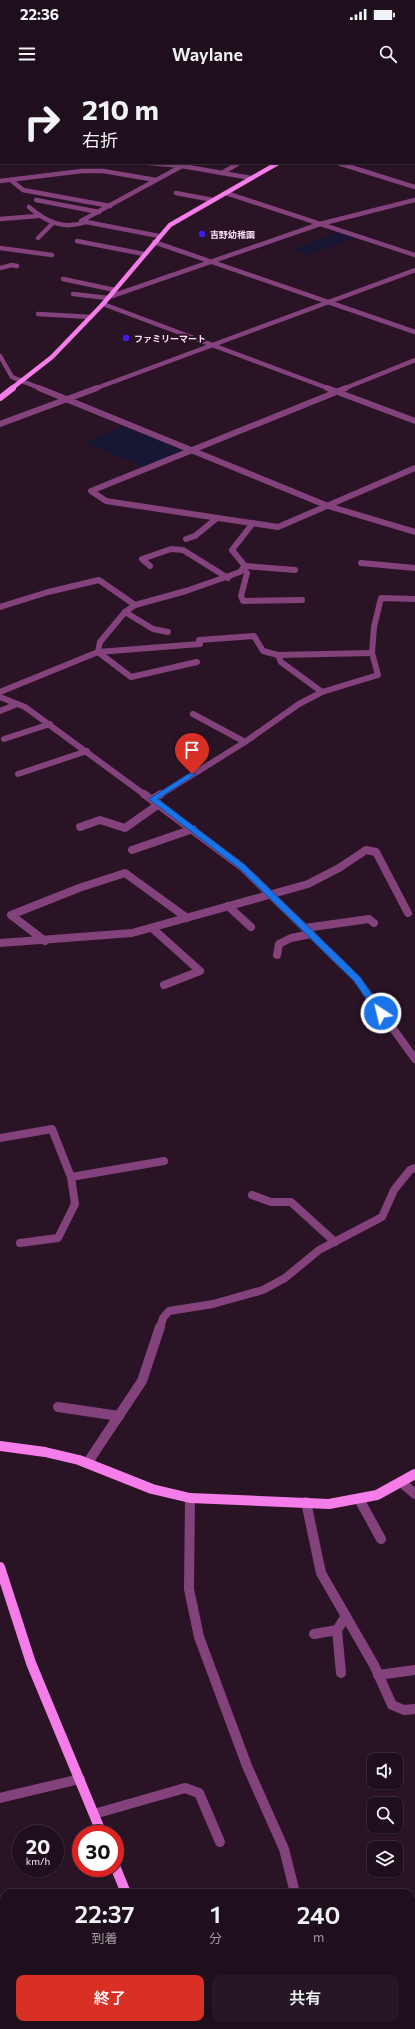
<!DOCTYPE html>
<html lang="ja">
<meta charset="utf-8">
<style>
body{margin:0;font-family:Commissioner,"Noto Sans JP",sans-serif;background:#271724;color:#f1f3f6;height:100vh;display:flex;flex-direction:column;font-size:15px;white-space:nowrap}
*{box-sizing:border-box;margin:0}
p{font-size:13px;color:#a19ca3}
.icon{flex:none;width:22px;height:22px;fill:none;stroke:currentColor;stroke-width:2;stroke-linecap:round;stroke-linejoin:round}
.map{position:relative;flex:1;overflow:hidden}
.side{position:absolute;left:0px;top:1809px;width:415px;height:140px;display:flex;flex-direction:column;background:#1f0e1b;border-radius:12px 12px 0 0;box-shadow:0 1px 3px #0004,0 0 0 1px #3c2e3a}
.side>*{flex:none}
.banner{position:absolute;left:0px;top:0px;width:415px;height:84px;box-shadow:0 1px 3px #0004,0 0 0 1px #3c2e3a;background:#1f0e1b;color:#f1f3f6;overflow:hidden}
.fabs{position:absolute;left:367px;top:1673px;display:grid;gap:8px}
.fabs a{display:grid;place-items:center;width:36px;height:36px;border-radius:8px;background:#1f0e1b;box-shadow:0 1px 3px #0004,0 0 0 1px #3c2e3a;font-size:20px}
.speed{position:absolute;left:12px;top:1745px;display:flex;gap:8px;font-size:20px;font-weight:700;text-align:center}
.speed>*{display:grid;place-content:center;width:52px;height:52px;border-radius:50%;background:#1f0e1b;box-shadow:0 1px 3px #0004,0 0 0 1px #3c2e3a;line-height:1}
.speed small{font-size:10px;font-weight:400}
.speed .limit{border:6px solid #d22;background:#fff;color:#111}
.pin{position:absolute;display:grid;place-items:center;width:34px;height:34px;color:#fff;margin:-41px -17px;border-radius:50% 50% 50% 0;rotate:-45deg;box-shadow:0 0 4px #0007}
.pin .icon{rotate:45deg}
.me{position:absolute;width:44px;margin:-22px;rotate:325deg;stroke-linejoin:round;filter:drop-shadow(0 0 3px #0008)}
.turn{display:flex;align-items:center;gap:14px;height:84px;padding:0 16px;font-size:18px}
.turn .icon{width:52px;height:52px;stroke-width:2.5}
.turn b{display:block;font-size:28px;line-height:34px}
.eta{display:flex;justify-content:space-evenly;align-items:center;height:68px;text-align:center}
.eta b{font-size:24px;font-weight:600;line-height:28px}
.primary-button{display:flex;gap:8px;margin-top:auto;padding:8px 16px}
.primary-button a{flex:1;height:46px;border-radius:8px;background:#d93025;color:#fff;font-size:16px;font-weight:600;line-height:46px;text-align:center}
.primary-button a+a{background:#271724;color:#f1f3f6}
.status{display:flex;justify-content:space-between;align-items:center;height:28px;padding:0 20px;background:#1f0e1b;direction:ltr}
.status svg{height:11px;fill:currentColor}
header{display:flex;justify-content:space-between;align-items:center;height:52px;padding:0 16px;background:#1f0e1b;font-size:18px;font-weight:600}
.map>svg:first-child{display:block}
.green{fill:#171633}
.lines{fill:none;stroke-linecap:round;stroke-linejoin:round}
.street-far3{stroke:#84427d;stroke-width:4.5}
.street-far2{stroke:#84427d;stroke-width:6}
.street-far1{stroke:#84427d;stroke-width:8}
.street{stroke:#84427d;stroke-width:10}
.secondary-far2{stroke:#f57de9;stroke-width:4.5}
.secondary-far1{stroke:#f57de9;stroke-width:6}
.secondary{stroke:#f57de9;stroke-width:10}
.primary{stroke:#f36e96;stroke-width:6}
.route{fill:#1a73e8;stroke:#114b97}
.poi-dot{fill:#3e1aed;stroke:#291324;stroke-width:1.5}
.labels{text-anchor:middle;dominant-baseline:central;stroke-width:4;stroke-linejoin:round;paint-order:stroke}
.far-poi-label{font-size:9px;font-weight:bold;fill:#fcdef7;stroke:#291324;text-anchor:start}
</style>
<div class="status"><b>22:36</b><svg viewBox="0 0 49 12"><path d="M0 12V9h3v3zM5 12V6h3v6zM10 12V3h3v9zM15 12V0h3v12zM26 1h20v11H26zM47 4h2v5h-2z"/></svg></div>
<header><svg class="icon" aria-label="menu" viewBox="0 0 24 24"><path d="M4 6h16M4 12h16M4 18h16"/></svg>Waylane<svg class="icon" aria-label="search" viewBox="0 0 24 24"><circle cx="10" cy="10" r="6"/><path d="M15 15l6 6"/></svg></header>
<div class="map">
<svg width="415" height="1949" viewBox="0 0 415 1949">
<rect width="100%" height="100%" fill="#291324"/>
<g class="green">
<polygon points="341,152 357,157 308,175 292,169"/>
<polygon points="124,346 184,370 171,377 144,387 86,363"/>
</g>
<g class="lines">
<g class="street-far3">
<polyline points="60,1 63,0"/>
<polyline points="149,83 182,86 251,98"/>
<polyline points="338,83 415,107"/>
<polyline points="222,93 239,83"/>
<polyline points="0,101 82,91 103,91 156,100"/>
<polyline points="12,101 23,110 110,126"/>
<polyline points="176,113 213,120"/>
<polyline points="226,113 415,175"/>
<polyline points="36,120 99,132"/>
<path d="M 29,127 C 46,142 64,150 86,142"/>
<polyline points="0,139 38,136"/>
<polyline points="159,156 81,141 182,86"/>
<polyline points="38,158 52,144"/>
<polyline points="77,161 144,174"/>
<polyline points="154,162 415,252"/>
<polyline points="0,168 52,175"/>
<polyline points="0,188 12,185 17,186"/>
<polyline points="63,199 115,210"/>
<polyline points="73,214 108,218"/>
<polyline points="109,217 320,144 415,120"/>
<polyline points="103,224 330,309"/>
<polyline points="38,234 91,237"/>
<polyline points="0,276 12,297 42,309"/>
<polyline points="94,309 415,190"/>
<polyline points="343,309 415,280"/>
</g>
<g class="street-far2">
<polyline points="39,308 328,426 415,452"/>
<polyline points="327,308 415,341"/>
<polyline points="346,308 91,411 106,421 278,447 415,388"/>
<polyline points="0,344 97,308"/>
<polyline points="186,459 195,456 217,438"/>
<polyline points="361,483 415,488"/>
<polyline points="150,486 142,479 171,469 183,470 228,498"/>
<polyline points="245,486 295,490"/>
<polyline points="243,488 247,493 241,516 243,521 302,520"/>
<polyline points="0,527 48,512 99,500 135,525"/>
<polyline points="125,532 153,549 168,552"/>
<polyline points="98,572 200,564 199,560 254,556 263,571 278,575 281,582 322,612"/>
<polyline points="98,572 131,597 197,582"/>
<polyline points="278,575 372,573"/>
<polyline points="0,612 98,572 100,562 125,532 135,525 186,511 240,492 245,486 232,470 253,443"/>
<polyline points="0,617 25,627 145,715"/>
<polyline points="0,631 17,624"/>
<polyline points="193,634 245,662"/>
<polyline points="4,659 50,644"/>
<polyline points="18,694 87,671"/>
<polyline points="160,715 245,662 299,624 322,612 378,595 372,573 374,547 381,518 415,519"/>
</g>
<g class="street-far1">
<polyline points="144,714 242,787 357,899 415,979"/>
<polyline points="153,719 161,714"/>
<polyline points="80,747 100,740 125,748 159,724"/>
<polyline points="132,770 193,749"/>
<polyline points="228,826 251,847"/>
<polyline points="152,848 200,891 164,905"/>
<polyline points="305,848 369,839 374,843"/>
<polyline points="45,861 11,835 79,808 125,793 187,838"/>
<polyline points="0,863 132,853 308,804 339,788 366,770 376,772 408,833"/>
<polyline points="277,875 279,864 291,858 311,854"/>
<polyline points="0,1058 52,1049 71,1097 164,1081"/>
<polyline points="252,1115 271,1122 291,1122 335,1162"/>
<polyline points="20,1163 58,1158 75,1124 71,1097"/>
<polyline points="160,1248 163,1238 169,1231 213,1224 263,1210 285,1198 319,1170 382,1137 394,1110 410,1090 415,1088"/>
</g>
<g class="street">
<polyline points="58,1327 119,1336"/>
<polyline points="88,1382 142,1301 160,1247"/>
<polyline points="401,1402 415,1414"/>
<polyline points="190,1418 189,1509 199,1557 247,1686 284,1769 295,1813"/>
<polyline points="359,1419 381,1459"/>
<polyline points="306,1422 321,1493 374,1585 392,1625 404,1630 415,1629"/>
<polyline points="337,1550 341,1593"/>
<polyline points="314,1554 337,1550 346,1536"/>
<polyline points="378,1595 415,1590"/>
<polyline points="0,1718 80,1699"/>
<polyline points="94,1734 185,1708 199,1713 220,1762"/>
<polyline points="0,1872 4,1872"/>
<polyline points="379,1945 384,1949"/>
</g>
<polyline class="secondary-far2" points="11,309 52,277 103,224 170,145 278,83"/>
<polyline class="secondary-far1" points="0,318 13,308"/>
<g class="secondary">
<polyline points="0,1366 45,1372 79,1380 152,1409 190,1418 329,1424 377,1415 415,1394"/>
<polyline points="0,1487 31,1583 102,1754"/>
<polyline points="115,1786 126,1813"/>
<polyline points="178,1945 180,1949"/>
</g>
<polyline class="primary" points="317,0 320,1"/>
</g>
<polygon class="route" points="190,693 196,694 158,719 245,785 360,897 385,933 384,935 377,935 354,901 240,789 149,719"/>
<g class="poi-dot">
<circle cx="202" cy="154" r="4"/>
<circle cx="126" cy="258" r="4"/>
</g>
<g class="labels">
<g class="far-poi-label">
<text x="210" y="154">吉野幼稚園</text>
<text x="134" y="258">ファミリーマート</text>
</g>
</g>
</svg>
<div class="fabs">
<a><svg class="icon" aria-label="sound" viewBox="0 0 24 24"><path d="M4 9h4l5-4v14l-5-4H4zM17 9q2 3 0 6"/></svg></a>
<a><svg class="icon" aria-label="search" viewBox="0 0 24 24"><circle cx="10" cy="10" r="6"/><path d="M15 15l6 6"/></svg></a>
<a><svg class="icon" aria-label="layers" viewBox="0 0 24 24"><path d="M12 4l9 5-9 5-9-5zM3 14l9 5 9-5"/></svg></a>
</div>
<div class="speed"><div>20<small>km/h</small></div><div class="limit">30</div></div>
<div class="pin" style="left:192px;top:694px;background:#d93025"><svg class="icon" aria-label="arrive" viewBox="0 0 24 24"><path d="M6 21V4h12l-3 4 3 4H6"/></svg></div>
<svg class="me" style="left:381px;top:933px" viewBox="-20 -20 40 40"><circle r="17" fill="#1a73e8" stroke="#fff" stroke-width="3"/><path d="M0-11L8 9 0 5-8 9z" fill="#fff"/></svg>
<div class="banner">
<div class="turn"><svg class="icon" aria-label="right" viewBox="0 0 24 24"><path d="M7 20v-9h11M14 6l5 5-5 5"/></svg><div><b>210 m</b>右折</div></div>
</div>
<section class="side">
<div class="eta">
<div><b>22:37</b><p>到着</p></div>
<div><b>1</b><p>分</p></div>
<div><b>240</b><p>m</p></div>
</div>
<div class="primary-button"><a>終了</a><a>共有</a></div>
</section>
</div>
